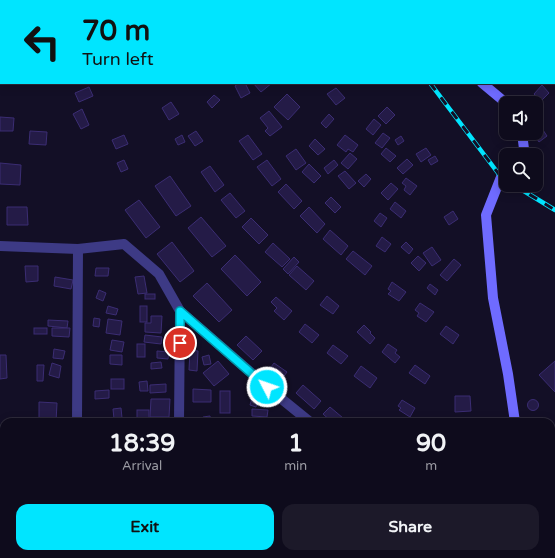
<!DOCTYPE html>
<style>
body{margin:0;font-family:"Varela Round",sans-serif;background:#1c1929;color:#f1f3f6;height:100vh;display:flex;flex-direction:column;font-size:15px;white-space:nowrap}
*{box-sizing:border-box;margin:0}
p{font-size:13px;color:#9b9ba3}
.icon{flex:none;width:22px;height:22px;fill:none;stroke:currentColor;stroke-width:2;stroke-linecap:round;stroke-linejoin:round}
.map{position:relative;flex:1;overflow:hidden}
.details{position:absolute;left:0px;top:418px;width:555px;height:140px;display:flex;flex-direction:column;background:#0e0b1c;border-radius:12px 12px 0 0;box-shadow:0 2px 10px #0003,0 0 0 1px #2e2b3b}
.details>*{flex:none}
.banner{position:absolute;left:0px;top:0px;width:555px;height:84px;box-shadow:0 2px 10px #0003,0 0 0 1px #2e2b3b;background:#00e5ff;color:#111;overflow:hidden}
.buttons{position:absolute;left:499px;top:96px;display:grid;gap:8px}
.buttons a{display:grid;place-items:center;width:44px;height:44px;border-radius:8px;background:#0e0b1c;box-shadow:0 2px 10px #0003,0 0 0 1px #2e2b3b;font-size:20px}
.pin{position:absolute;display:grid;place-items:center;width:34px;height:34px;color:#fff;margin:-17px;border:2px solid #fff;border-radius:50%;box-shadow:0 1px 4px #0007}
.me{position:absolute;width:44px;margin:-22px;rotate:311deg;stroke-linejoin:round;filter:drop-shadow(0 0 3px #0008)}
.turn{display:flex;align-items:center;gap:14px;height:84px;padding:0 16px;font-size:18px}
.turn .icon{width:52px;height:52px;stroke-width:2.5}
.turn b{display:block;font-size:28px;line-height:34px}
.eta{display:flex;justify-content:space-evenly;align-items:center;height:68px;text-align:center}
.eta b{font-size:24px;font-weight:700;line-height:28px}
.cta{display:flex;gap:8px;margin-top:auto;padding:8px 16px}
.cta a{flex:1;height:46px;border-radius:12px;background:#00e5ff;color:#111;font-size:16px;font-weight:700;line-height:46px;text-align:center}
.cta a+a{background:#1c1929;color:#f1f3f6}
.map>svg:first-child{display:block}
.building{fill:#241b47;stroke:#3b2d73}
.lines{fill:none;stroke-linecap:round;stroke-linejoin:round}
.street{stroke:#3d3a85;stroke-width:10}
.secondary{stroke:#6f6bff;stroke-width:10}
.rail-casing{stroke:#00e5ff;stroke-width:4.5}
.rail{stroke:#130f26;stroke-width:3;stroke-dasharray:9;stroke-linecap:butt}
.route-casing{stroke:#0095a6;stroke-width:10}
.route{stroke:#00e5ff;stroke-width:7}
</style>
<div class="map">
<svg width="555" height="558" viewBox="0 0 555 558">
<rect width="100%" height="100%" fill="#130f26"/>
<g class="building">
<polygon points="239,83 245,83 250,93 241,98 235,86"/>
<polygon points="253,83 272,83 261,92"/>
<polygon points="542,85 549,93 541,101 534,94"/>
<polygon points="89,87 93,96 79,102 75,93"/>
<polygon points="336,88 345,98 336,105 327,94"/>
<polygon points="287,94 300,107 288,120 274,107"/>
<polygon points="214,95 220,100 212,108 207,102"/>
<polygon points="171,102 179,114 169,120 162,108"/>
<polygon points="387,107 395,115 386,124 378,116"/>
<polygon points="82,109 89,125 81,129 73,114"/>
<polygon points="269,111 282,127 270,136 265,131 268,128 260,118"/>
<polygon points="329,114 334,119 326,128 321,123"/>
<polygon points="0,117 14,118 13,131 0,131"/>
<polygon points="374,119 381,125 373,135 366,129"/>
<polygon points="543,130 547,136 539,142 535,136"/>
<polygon points="30,131 47,132 46,145 29,144"/>
<polygon points="196,131 203,141 195,146 188,136"/>
<polygon points="383,133 390,138 382,148 375,143"/>
<polygon points="124,135 128,144 116,149 112,140"/>
<polygon points="182,135 185,142 178,145 175,139"/>
<polygon points="248,135 262,154 253,160 239,141"/>
<polygon points="345,135 358,145 353,152 348,149 346,152 337,145"/>
<polygon points="401,136 404,141 398,145 395,140"/>
<polygon points="315,139 325,149 318,155 309,146"/>
<polygon points="386,148 396,156 390,162 381,154"/>
<polygon points="426,148 431,155 421,162 416,154"/>
<polygon points="296,149 306,163 296,170 286,156"/>
<polygon points="350,153 357,159 348,169 341,163"/>
<polygon points="435,156 438,161 431,165 428,160"/>
<polygon points="407,159 413,165 403,174 397,168"/>
<polygon points="124,160 128,169 121,172 117,163"/>
<polygon points="267,160 281,179 272,186 257,167"/>
<polygon points="334,160 338,165 328,174 324,168"/>
<polygon points="0,163 21,165 20,185 0,184"/>
<polygon points="309,164 321,176 314,183 302,172"/>
<polygon points="210,166 224,185 215,192 201,172"/>
<polygon points="345,171 356,183 349,189 338,176"/>
<polygon points="366,174 371,179 364,187 358,181"/>
<polygon points="170,176 191,206 176,216 155,186"/>
<polygon points="406,178 417,186 410,195 404,190 406,186 402,183"/>
<polygon points="391,183 398,189 388,200 381,193"/>
<polygon points="286,184 302,201 294,209 278,192"/>
<polygon points="230,193 245,211 236,218 221,200"/>
<polygon points="331,197 341,207 335,213 325,203"/>
<polygon points="139,200 160,227 146,238 125,210"/>
<polygon points="395,202 406,211 401,218 390,209"/>
<polygon points="7,207 27,207 28,225 7,225"/>
<polygon points="309,207 325,224 317,233 300,216"/>
<polygon points="453,211 458,219 449,225 444,217"/>
<polygon points="380,213 387,218 381,227 374,221"/>
<polygon points="201,217 226,246 212,257 188,228"/>
<polygon points="251,218 268,235 259,244 242,227"/>
<polygon points="330,230 348,246 341,255 323,239"/>
<polygon points="382,237 391,244 385,252 376,246"/>
<polygon points="172,242 194,271 180,282 157,254"/>
<polygon points="406,242 413,249 409,254 401,247"/>
<polygon points="273,243 290,259 282,267 265,252"/>
<polygon points="432,247 441,260 432,266 423,253"/>
<polygon points="353,251 372,266 365,275 346,259"/>
<polygon points="235,255 261,282 247,296 221,269"/>
<polygon points="418,256 426,263 419,271 411,263"/>
<polygon points="294,257 299,262 288,274 283,269"/>
<polygon points="454,259 461,265 447,281 440,275"/>
<polygon points="25,266 38,266 38,281 26,282"/>
<polygon points="297,266 314,281 306,290 289,275"/>
<polygon points="96,268 109,268 108,276 95,276"/>
<polygon points="144,276 147,293 138,294 135,277"/>
<polygon points="55,277 73,280 71,289 54,286"/>
<polygon points="392,282 406,292 399,301 388,294 391,291 388,289"/>
<polygon points="207,283 232,310 219,322 193,296"/>
<polygon points="430,284 438,290 435,295 427,288"/>
<polygon points="99,290 106,293 103,301 96,298"/>
<rect x="145" y="294" width="10" height="5"/>
<polygon points="327,296 339,306 333,314 320,305"/>
<polygon points="276,297 292,311 284,320 274,311 277,308 271,302"/>
<polygon points="420,303 434,312 426,322 417,316 419,313 415,310"/>
<polygon points="108,306 118,309 116,315 106,313"/>
<rect x="140" y="306" width="7" height="16"/>
<polygon points="151,316 162,316 161,333 145,332 145,323 151,323"/>
<polygon points="94,318 100,319 99,327 93,326"/>
<polygon points="108,319 122,321 120,335 106,333"/>
<polygon points="48,320 68,321 67,328 48,326"/>
<polygon points="305,324 319,335 312,343 299,332"/>
<polygon points="364,325 371,332 370,333 375,338 370,344 357,332"/>
<polygon points="446,326 459,335 453,344 440,334"/>
<rect x="34" y="328" width="13" height="6"/>
<polygon points="52,328 70,328 69,337 52,336"/>
<polygon points="145,335 162,337 161,344 144,342"/>
<polygon points="246,336 262,351 253,360 237,345"/>
<polygon points="112,340 124,342 122,352 110,350"/>
<rect x="137" y="344" width="8" height="13"/>
<polygon points="388,344 397,350 395,353 400,357 395,363 382,352"/>
<polygon points="333,345 348,356 341,364 327,353"/>
<polygon points="54,349 65,351 63,359 53,358"/>
<polygon points="190,350 198,351 197,371 189,370"/>
<polygon points="157,351 169,352 168,359 157,358"/>
<polygon points="0,355 6,355 7,378 0,379"/>
<polygon points="110,355 122,355 122,365 110,364"/>
<polygon points="209,355 211,364 204,365 202,357"/>
<polygon points="218,361 229,374 214,386 203,373"/>
<polygon points="555,361 555,392 539,375"/>
<polygon points="161,362 162,368 151,369 151,363"/>
<polygon points="52,363 61,366 59,378 49,375"/>
<polygon points="274,363 287,372 281,380 268,371"/>
<polygon points="37,365 44,365 43,381 37,381"/>
<polygon points="415,365 430,376 425,384 409,373"/>
<polygon points="361,366 377,378 370,388 354,376"/>
<rect x="111" y="379" width="13" height="10"/>
<polygon points="147,381 148,391 140,391 139,382"/>
<polygon points="166,384 166,392 150,393 150,385"/>
<polygon points="303,385 321,401 314,409 296,393"/>
<polygon points="193,389 211,390 211,402 193,402"/>
<polygon points="109,390 109,398 95,399 95,391"/>
<rect x="220" y="391" width="10" height="22"/>
<polygon points="254,391 260,393 256,407 250,405"/>
<polygon points="455,396 470,396 471,411 455,412"/>
<polygon points="151,399 170,399 169,417 150,417"/>
<circle cx="533" cy="405" r="5.5"/>
<polygon points="402,400 415,408 410,417 399,410 401,408 398,406"/>
<polygon points="39,402 57,403 56,422 39,422"/>
<polygon points="330,407 343,418 339,422 332,422 323,414"/>
<polygon points="121,408 122,418 114,419 113,409"/>
<polygon points="252,409 268,410 267,417 252,416"/>
<rect x="137" y="410" width="12" height="12"/>
<polygon points="210,416 211,422 204,422 203,417"/>
<polygon points="116,554 125,554 125,558 117,558"/>
<polygon points="147,554 157,554 158,558 148,558"/>
<rect x="257" y="554" width="17" height="4"/>
<polygon points="445,554 460,554 457,558 441,558"/>
</g>
<g class="lines">
<g class="street">
<polyline points="0,246 78,249 124,244 159,274 180,311 278,396 310,422"/>
<polyline points="77,422 78,249"/>
<polyline points="179,422 180,311"/>
<polyline points="288,554 288,558"/>
<polyline points="478,554 483,558"/>
<polyline points="76,558 76,554"/>
<polyline points="178,558 178,554"/>
</g>
<g class="secondary">
<polyline points="387,0 388,1"/>
<polyline points="482,83 506,103"/>
<polyline points="519,155 524,149 522,133"/>
<polyline points="506,171 501,177 486,215 493,298 508,374 515,422"/>
<polyline points="529,554 529,558"/>
</g>
<g class="rail-casing">
<g id="rail">
<polyline points="370,0 370,1"/>
<polyline points="430,83 501,177 506,180"/>
<polyline points="514,185 555,210"/>
</g>
</g>
<use href="#rail" class="rail"/>
</g>
<g class="lines">
<g class="route-casing">
<polyline id="route" points="180,343 180,311 267,387"/>
</g>
<use href="#route" class="route"/>
</g>
</svg>
<div class="buttons">
<a><svg class="icon" aria-label="sound" viewBox="0 0 24 24"><path d="M4 9h4l5-4v14l-5-4H4zM17 9q2 3 0 6"/></svg></a>
<a><svg class="icon" aria-label="search" viewBox="0 0 24 24"><circle cx="10" cy="10" r="6"/><path d="M15 15l6 6"/></svg></a>
</div>
<div class="pin" style="left:180px;top:343px;background:#d93025"><svg class="icon" aria-label="arrive" viewBox="0 0 24 24"><path d="M6 21V4h12l-3 4 3 4H6"/></svg></div>
<svg class="me" style="left:267px;top:387px" viewBox="-20 -20 40 40"><circle r="17" fill="#00e5ff" stroke="#fff" stroke-width="3"/><path d="M0-11L8 9 0 5-8 9z" fill="#fff"/></svg>
<div class="banner">
<div class="turn"><svg class="icon" aria-label="left" viewBox="0 0 24 24"><path d="M17 20v-9H6M10 6l-5 5 5 5"/></svg><div><b>70 m</b>Turn left</div></div>
</div>
<section class="details">
<div class="eta">
<div><b>18:39</b><p>Arrival</p></div>
<div><b>1</b><p>min</p></div>
<div><b>90</b><p>m</p></div>
</div>
<div class="cta"><a>Exit</a><a>Share</a></div>
</section>
</div>
